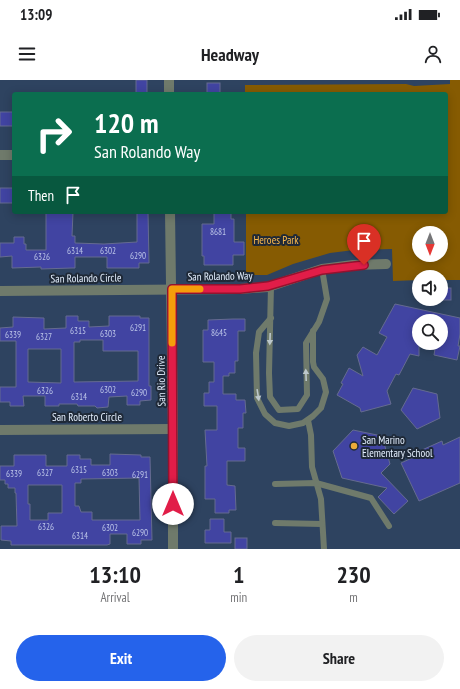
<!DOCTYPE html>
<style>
body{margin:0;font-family:"PT Sans Narrow",sans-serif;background:#f2f2f2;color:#202124;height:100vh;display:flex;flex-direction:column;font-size:15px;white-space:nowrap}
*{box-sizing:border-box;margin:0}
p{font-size:13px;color:#757577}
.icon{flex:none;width:22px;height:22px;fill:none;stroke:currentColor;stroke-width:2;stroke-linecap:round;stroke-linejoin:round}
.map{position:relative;height:469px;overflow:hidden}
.drawer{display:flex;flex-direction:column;background:#fff;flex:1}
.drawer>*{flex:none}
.banner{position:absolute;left:12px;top:12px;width:436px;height:122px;border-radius:4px;box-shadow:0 2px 10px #0003;background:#0b6e4f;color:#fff;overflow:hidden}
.needle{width:26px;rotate:180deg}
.fabs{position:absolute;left:412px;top:146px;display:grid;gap:8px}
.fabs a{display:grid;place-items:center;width:36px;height:36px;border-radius:50%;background:#fff;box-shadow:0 2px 10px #0003;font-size:20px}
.pin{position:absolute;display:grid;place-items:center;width:34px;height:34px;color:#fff;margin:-41px -17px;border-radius:50% 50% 50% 0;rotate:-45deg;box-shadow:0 0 4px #0007}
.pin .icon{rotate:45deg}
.me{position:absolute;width:44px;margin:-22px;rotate:0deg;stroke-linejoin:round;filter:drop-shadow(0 0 3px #0008)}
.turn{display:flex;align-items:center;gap:14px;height:84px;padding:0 16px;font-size:18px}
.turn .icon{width:52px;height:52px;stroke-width:2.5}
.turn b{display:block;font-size:28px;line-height:34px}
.then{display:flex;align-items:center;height:38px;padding:0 16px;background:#0003;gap:8px;font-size:15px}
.eta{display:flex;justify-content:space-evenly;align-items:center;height:68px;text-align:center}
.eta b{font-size:24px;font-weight:600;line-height:28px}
.primary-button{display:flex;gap:8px;margin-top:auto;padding:8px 16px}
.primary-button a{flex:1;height:46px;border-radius:24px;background:#2563eb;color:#fff;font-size:16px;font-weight:600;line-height:46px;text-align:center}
.primary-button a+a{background:#f2f2f2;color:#202124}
.status{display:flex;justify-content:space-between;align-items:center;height:28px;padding:0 20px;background:#fff;direction:ltr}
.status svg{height:11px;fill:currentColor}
header{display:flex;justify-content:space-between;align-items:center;height:52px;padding:0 16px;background:#fff;font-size:18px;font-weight:600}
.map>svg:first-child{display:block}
.green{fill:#865b02;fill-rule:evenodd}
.building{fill:#4144a2;stroke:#656b90;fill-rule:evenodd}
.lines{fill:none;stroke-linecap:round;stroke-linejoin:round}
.lane{stroke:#6f7a6b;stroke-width:6}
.street{stroke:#6f7a6b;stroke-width:10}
.oneway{fill:#bcc7cb}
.route-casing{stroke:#92132f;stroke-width:10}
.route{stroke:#e11d48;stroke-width:7}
.slow{stroke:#f59e0b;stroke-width:7}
.poi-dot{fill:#ebaa39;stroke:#1f2937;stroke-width:1.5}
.labels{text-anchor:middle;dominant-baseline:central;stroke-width:4;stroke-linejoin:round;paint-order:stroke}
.number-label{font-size:9px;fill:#bcc5e8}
.park-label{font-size:11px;fill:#fdbb4f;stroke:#1f2937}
.street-label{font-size:11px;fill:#e5f0ff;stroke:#1f2937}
.poi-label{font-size:11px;fill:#e5f0ff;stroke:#1f2937;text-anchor:start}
</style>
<div class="status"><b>13:09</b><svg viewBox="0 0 49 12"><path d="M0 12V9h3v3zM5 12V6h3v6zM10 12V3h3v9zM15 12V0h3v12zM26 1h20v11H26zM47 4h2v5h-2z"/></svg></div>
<header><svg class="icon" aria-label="menu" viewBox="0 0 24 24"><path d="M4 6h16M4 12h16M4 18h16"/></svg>Headway<svg class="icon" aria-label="person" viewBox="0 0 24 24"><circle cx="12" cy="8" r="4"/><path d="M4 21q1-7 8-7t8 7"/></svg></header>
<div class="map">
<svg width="460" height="469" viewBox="0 0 460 469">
<rect width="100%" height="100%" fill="#2e4360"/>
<path class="green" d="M 450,0 L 460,0 L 460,200 L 441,200 L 441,197 L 419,197 L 419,200 L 393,201 L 392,169 L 354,170 L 330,173 L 293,184 L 267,195 L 246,195 L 246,132 L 446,132 L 446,14 L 245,14 L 245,5 L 406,4 L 414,6 L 450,4 ZM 419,153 L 441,153 L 441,175 L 419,175 Z"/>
<g class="building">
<rect x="136" y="0" width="11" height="14"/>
<rect x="207" y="3" width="13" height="11"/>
<rect x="0" y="32" width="14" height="14"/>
<rect x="0" y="108" width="14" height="15"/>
<polygon points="46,132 73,132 72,156 75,156 75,163 104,164 137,162 137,132 148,132 149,183 139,183 139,188 107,188 107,177 75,177 75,188 72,188 41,189 41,187 12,188 12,176 0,177 0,163 14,163 14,157 24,157 24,164 26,164 26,170 46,170"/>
<polygon points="214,132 231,132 231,139 234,139 234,162 244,162 244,175 233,175 233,185 204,185 204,176 202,176 202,144 214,144"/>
<rect x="441" y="208" width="10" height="12"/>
<polygon points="395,224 460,238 460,254 458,266 460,266 457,280 434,275 436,263 441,263 441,241 419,241 419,276 410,274 399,295 396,294 387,311 391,324 361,332 360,328 337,315 343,304 341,303 349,288 363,296 357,275 363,267 377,275 387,257 379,253"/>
<path d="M 66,236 L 78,236 L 78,241 L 89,241 L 89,247 L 109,246 L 109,236 L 140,236 L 140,238 L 149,238 L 149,306 L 151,306 L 151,320 L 140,321 L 140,325 L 127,325 L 127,316 L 109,317 L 108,327 L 97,328 L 95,326 L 78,326 L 77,324 L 59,324 L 59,326 L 45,326 L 45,316 L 23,316 L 24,326 L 10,326 L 10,322 L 0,322 L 0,307 L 16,307 L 16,261 L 0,261 L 0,248 L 13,247 L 13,237 L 44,238 L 44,249 L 66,248 ZM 80,260 L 103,260 L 103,271 L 138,271 L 138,301 L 74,302 L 74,262 L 80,262 ZM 28,269 L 61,269 L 61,303 L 28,302 Z"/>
<polygon points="233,239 245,239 245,251 238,251 238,281 235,281 235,293 229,293 229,296 223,296 223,314 236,314 236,320 245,320 246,333 243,333 243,348 238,348 238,368 245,368 245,381 227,381 227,405 235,406 236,430 229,430 229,433 215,433 215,419 205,419 205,386 207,386 205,350 217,350 217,326 204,326 204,313 209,313 209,302 214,302 214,282 203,282 203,250 208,250 208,240"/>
<polygon points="413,308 437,314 440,338 417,349 401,330"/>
<polygon points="353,350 382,356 390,384 381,393 408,421 394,434 378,417 387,408 342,398 333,371"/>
<polygon points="460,357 460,403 419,421 401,383 423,373 422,370 442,361 443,365"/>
<path d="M 110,374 L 141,375 L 141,377 L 150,377 L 152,460 L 141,460 L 141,464 L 127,464 L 127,454 L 110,454 L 110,464 L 107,465 L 11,465 L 11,461 L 1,460 L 1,446 L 17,446 L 16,413 L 15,413 L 15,408 L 8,408 L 8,404 L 5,404 L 5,400 L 0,400 L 0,386 L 14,386 L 14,375 L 46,375 L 46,386 L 67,386 L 67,375 L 80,375 L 80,379 L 91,379 L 91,385 L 110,385 ZM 139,398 L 140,440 L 92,440 L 92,432 L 81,432 L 79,426 L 75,426 L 75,403 L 81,403 L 81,399 ZM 28,405 L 62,405 L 62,433 L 48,433 L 48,440 L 30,440 L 30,424 L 28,424 Z"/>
<polygon points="210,439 224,439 224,452 231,452 231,463 205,463 205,450 210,450"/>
<rect x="235" y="458" width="12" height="11"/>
</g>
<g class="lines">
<g class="lane">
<polyline points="271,206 269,293 270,317 279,330 298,329 307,315 306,263 319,242 327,219 322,189"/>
<polyline points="271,238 259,252 256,273 257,318 265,334 275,343 289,346 303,343 313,336 321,328 326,312 323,299 314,287 313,282 313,251"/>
<polyline points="308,340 311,355 312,387 321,419 324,469"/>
<polyline points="275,404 316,403 371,418 389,446"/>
<polyline points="275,443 322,444"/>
</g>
<g class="street">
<polyline points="169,0 169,14"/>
<polyline points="0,75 14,75"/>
<polyline points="170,132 173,349 173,469"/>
<polyline points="0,211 240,209 268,207 322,189 353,185 386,184"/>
<polyline points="0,350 173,349"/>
</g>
</g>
<defs><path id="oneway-solid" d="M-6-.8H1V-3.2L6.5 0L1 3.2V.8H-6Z"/></defs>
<g class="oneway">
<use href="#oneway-solid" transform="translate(270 259) rotate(92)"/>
<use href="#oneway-solid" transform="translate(306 295) rotate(-92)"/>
<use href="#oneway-solid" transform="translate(258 315) rotate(81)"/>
</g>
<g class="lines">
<g class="route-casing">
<polyline id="route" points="173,424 172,209 240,209 268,206 322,190 364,185"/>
</g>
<use href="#route" class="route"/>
<polyline class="slow" points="172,263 172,209 200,209"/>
</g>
<circle class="poi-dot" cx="354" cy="366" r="4"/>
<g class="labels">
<g class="number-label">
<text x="218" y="151">8681</text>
<text x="75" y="170">6314</text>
<text x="108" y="170">6302</text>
<text x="138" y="175">6290</text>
<text x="42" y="176">6326</text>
<text x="138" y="247">6291</text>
<text x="78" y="250">6315</text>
<text x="219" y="252">8645</text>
<text x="108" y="253">6303</text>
<text x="13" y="254">6339</text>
<text x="44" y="256">6327</text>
<text x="108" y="309">6302</text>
<text x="45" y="310">6326</text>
<text x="139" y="312">6290</text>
<text x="79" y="316">6314</text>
<text x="79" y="389">6315</text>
<text x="45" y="392">6327</text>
<text x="110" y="392">6303</text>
<text x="14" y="393">6339</text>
<text x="140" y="394">6291</text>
<text x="46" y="446">6326</text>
<text x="110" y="447">6302</text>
<text x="140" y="452">6290</text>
<text x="80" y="455">6314</text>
</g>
<g class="park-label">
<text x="276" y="160">Heroes Park</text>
</g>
<g class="street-label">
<text transform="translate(220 196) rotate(-1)">San Rolando Way</text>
<text transform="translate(86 198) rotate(-1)">San Rolando Circle</text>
<text transform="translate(161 301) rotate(-91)">San Rio Drive</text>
<text x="87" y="337">San Roberto Circle</text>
</g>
<g class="poi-label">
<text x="362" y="360">San Marino<tspan x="362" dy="13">Elementary School</tspan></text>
</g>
</g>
</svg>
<div class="fabs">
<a><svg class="needle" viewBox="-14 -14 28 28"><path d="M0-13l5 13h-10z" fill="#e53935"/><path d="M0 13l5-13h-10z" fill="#757577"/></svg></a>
<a><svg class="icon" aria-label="sound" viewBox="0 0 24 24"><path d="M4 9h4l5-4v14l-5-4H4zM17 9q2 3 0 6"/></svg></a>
<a><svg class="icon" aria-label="search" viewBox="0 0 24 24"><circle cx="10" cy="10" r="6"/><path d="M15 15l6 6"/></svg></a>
</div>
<div class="pin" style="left:364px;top:185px;background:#d93025"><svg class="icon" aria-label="arrive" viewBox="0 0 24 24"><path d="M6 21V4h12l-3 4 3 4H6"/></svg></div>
<svg class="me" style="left:173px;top:424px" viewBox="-20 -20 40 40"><circle r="19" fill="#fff"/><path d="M0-13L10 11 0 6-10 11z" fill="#e11d48"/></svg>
<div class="banner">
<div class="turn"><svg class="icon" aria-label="right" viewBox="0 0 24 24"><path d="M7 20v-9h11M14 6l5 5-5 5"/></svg><div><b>120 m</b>San Rolando Way</div></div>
<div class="then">Then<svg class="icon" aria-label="arrive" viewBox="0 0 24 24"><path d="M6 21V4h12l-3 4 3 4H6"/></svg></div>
</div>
</div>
<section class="drawer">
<div class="eta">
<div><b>13:10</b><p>Arrival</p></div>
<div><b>1</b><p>min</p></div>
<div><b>230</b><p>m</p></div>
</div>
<div class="primary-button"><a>Exit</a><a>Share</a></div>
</section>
